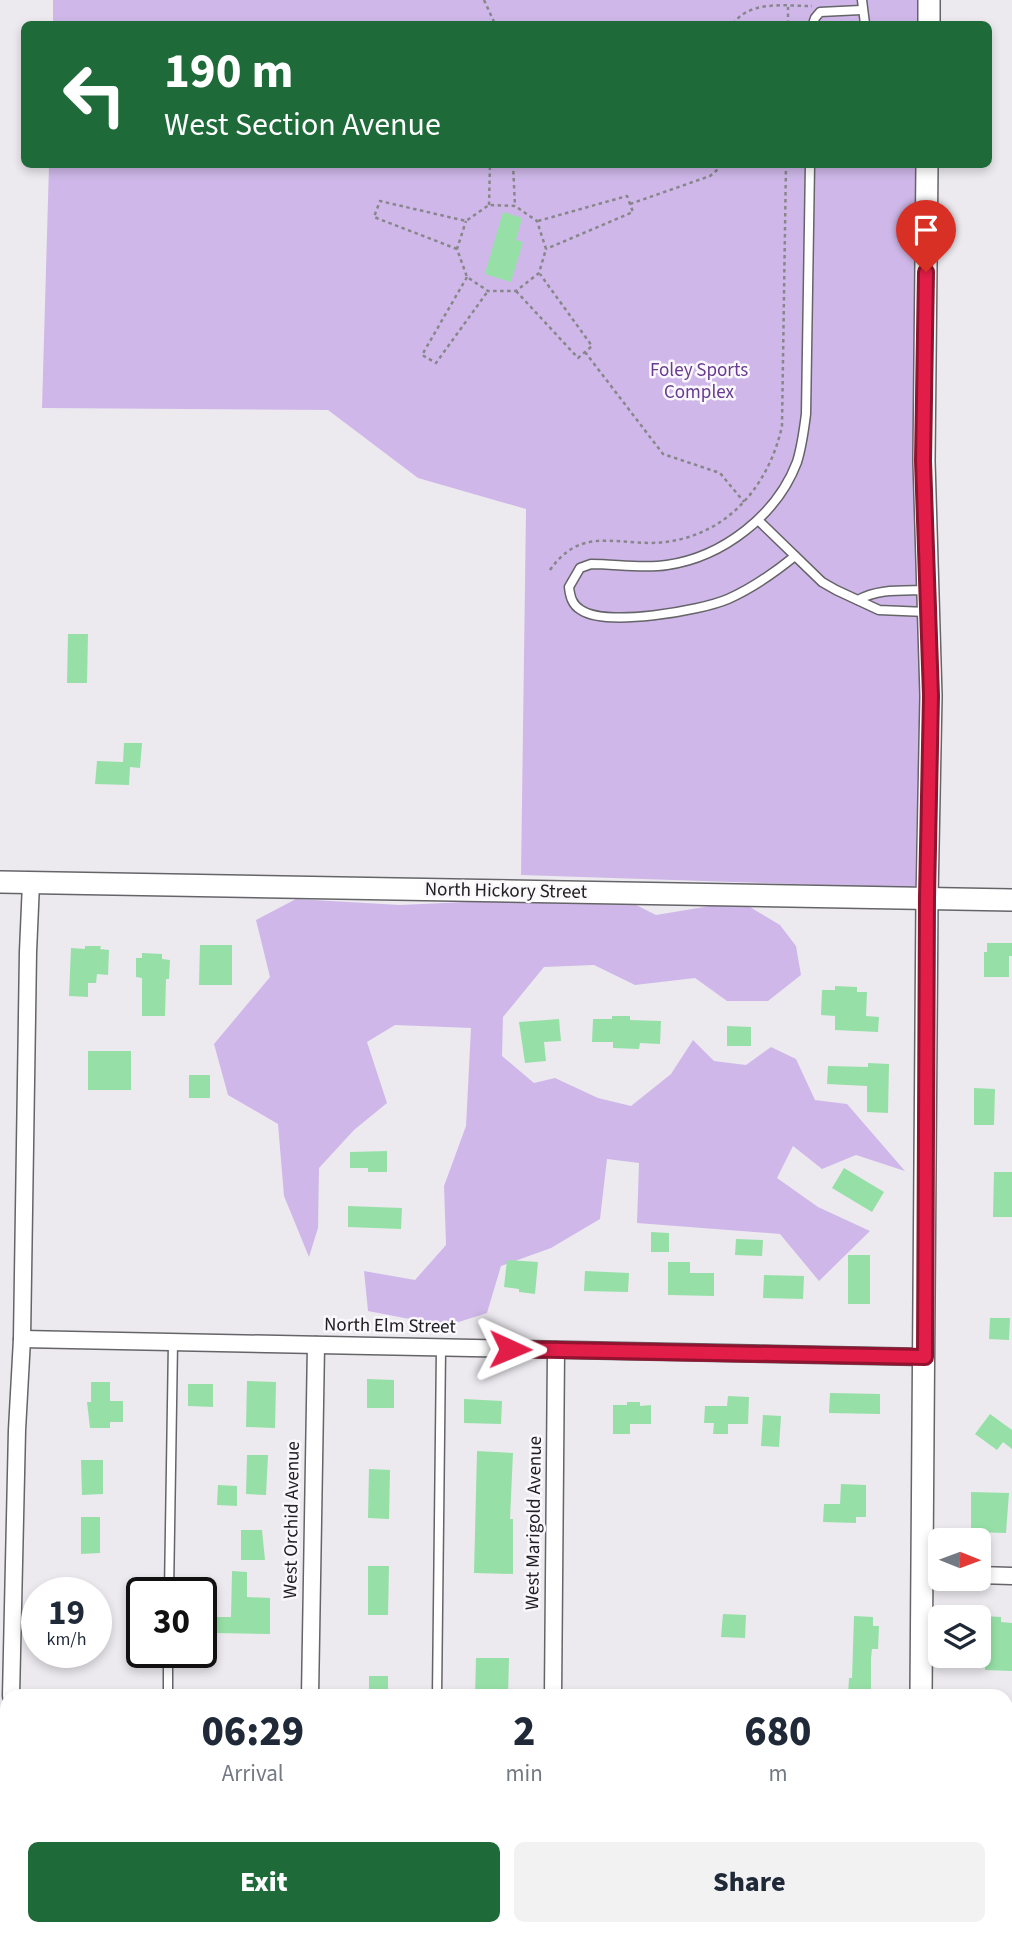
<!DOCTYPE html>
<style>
body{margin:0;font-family:"Source Sans 3",sans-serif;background:#f2f2f3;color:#1f2937;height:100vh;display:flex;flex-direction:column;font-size:26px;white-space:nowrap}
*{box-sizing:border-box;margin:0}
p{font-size:23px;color:#747a83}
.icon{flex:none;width:38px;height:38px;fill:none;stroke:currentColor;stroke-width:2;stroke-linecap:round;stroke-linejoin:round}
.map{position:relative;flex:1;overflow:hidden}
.panel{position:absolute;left:0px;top:1689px;width:1013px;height:247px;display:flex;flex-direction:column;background:#fff;border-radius:21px 21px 0 0;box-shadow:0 4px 10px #0003}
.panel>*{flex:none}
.guide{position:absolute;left:21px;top:21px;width:971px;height:147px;border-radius:10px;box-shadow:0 4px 10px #0003;background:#1e6a38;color:#fff;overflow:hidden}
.needle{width:46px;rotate:91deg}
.fabs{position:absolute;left:928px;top:1528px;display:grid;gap:14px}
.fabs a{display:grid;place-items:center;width:63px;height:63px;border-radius:10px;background:#fff;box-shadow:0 4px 10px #0003;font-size:35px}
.speed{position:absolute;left:21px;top:1577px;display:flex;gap:14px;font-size:35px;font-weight:700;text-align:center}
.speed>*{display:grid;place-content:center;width:91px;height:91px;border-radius:50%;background:#fff;box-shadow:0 4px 10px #0003;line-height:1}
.speed small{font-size:18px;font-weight:400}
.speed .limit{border:4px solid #111;border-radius:10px;background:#fff;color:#111}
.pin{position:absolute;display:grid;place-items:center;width:60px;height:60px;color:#fff;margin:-72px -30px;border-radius:50% 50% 50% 0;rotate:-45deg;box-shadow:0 0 7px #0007}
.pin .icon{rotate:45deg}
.me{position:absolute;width:77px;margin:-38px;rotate:91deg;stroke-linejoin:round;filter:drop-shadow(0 0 5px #0008)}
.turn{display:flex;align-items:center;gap:24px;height:147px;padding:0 28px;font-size:32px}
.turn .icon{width:91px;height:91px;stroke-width:2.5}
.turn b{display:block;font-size:49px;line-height:60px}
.eta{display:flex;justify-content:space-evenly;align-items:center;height:119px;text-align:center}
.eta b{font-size:42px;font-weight:800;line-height:49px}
.button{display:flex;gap:14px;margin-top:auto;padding:14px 28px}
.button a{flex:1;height:80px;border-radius:10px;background:#1e6a38;color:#fff;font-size:28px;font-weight:800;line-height:80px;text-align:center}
.button a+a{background:#f2f2f3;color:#1f2937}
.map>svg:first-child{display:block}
.green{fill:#cfb8e9}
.building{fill:#96e0a7}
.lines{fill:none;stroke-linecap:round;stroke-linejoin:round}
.service-casing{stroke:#656468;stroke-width:11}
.minor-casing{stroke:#656468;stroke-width:19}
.tertiary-casing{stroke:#656468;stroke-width:24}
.path{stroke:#88868a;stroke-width:2.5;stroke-dasharray:3.5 3.5;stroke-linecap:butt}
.service{stroke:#fff;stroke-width:8}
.minor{stroke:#fff;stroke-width:16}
.tertiary{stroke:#fff;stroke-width:21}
.route-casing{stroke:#92132f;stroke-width:18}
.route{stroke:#e11d48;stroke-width:12}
.labels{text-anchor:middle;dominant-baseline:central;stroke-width:5;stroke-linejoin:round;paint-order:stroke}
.park-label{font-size:19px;fill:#673b90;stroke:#faf8fc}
.street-label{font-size:19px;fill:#212022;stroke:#faf8fc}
</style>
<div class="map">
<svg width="1012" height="1935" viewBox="0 0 1012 1935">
<rect width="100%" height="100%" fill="#eceaef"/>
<g class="green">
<polygon points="53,0 921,0 920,24 53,24"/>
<polygon points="49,165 919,165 915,460 920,692 915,888 521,875 526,509 418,478 328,410 42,408"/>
<polygon points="544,885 624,899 656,915 740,901 780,925 796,946 801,975 768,1001 727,1001 695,978 635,985 594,965 544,967 503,1017 502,1056 534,1083 555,1078 598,1098 631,1106 671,1074 693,1040 714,1061 746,1065 771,1047 796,1059 815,1100 847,1104 905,1171 856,1155 822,1169 793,1146 777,1178 818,1207 870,1231 819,1281 780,1234 637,1223 639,1163 607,1159 600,1219 551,1248 501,1266 487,1313 446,1326 368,1311 364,1271 415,1280 446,1245 444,1186 466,1126 471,1028 395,1025 367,1042 387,1103 354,1130 319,1168 318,1228 309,1257 284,1196 278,1124 228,1095 214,1044 270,977 256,920 296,899 400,905 466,902"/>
</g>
<g class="building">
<polygon points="503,212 522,218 516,240 523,242 511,282 485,274"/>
<polygon points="68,634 88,634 87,683 67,683"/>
<polygon points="124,743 142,743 140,768 130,767 129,785 95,784 97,761 123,762"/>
<polygon points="987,943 1012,943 1012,956 1009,956 1009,977 984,977 984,952 987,952"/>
<polygon points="200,945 232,945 232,985 199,985"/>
<polygon points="85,946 101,946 100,949 109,950 108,975 97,974 96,983 88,983 88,997 69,996 71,948 85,949"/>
<polygon points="142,953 162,954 162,959 170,960 169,979 166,979 165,1016 142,1016 142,978 136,977 136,958 142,958"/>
<polygon points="835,986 857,987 857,992 867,992 866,1016 879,1017 878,1032 835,1030 835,1016 821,1015 822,990 835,990"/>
<polygon points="612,1016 630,1016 630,1020 661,1021 660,1044 640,1043 639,1049 613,1048 613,1042 592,1042 593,1019 612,1019"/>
<polygon points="559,1019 561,1041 544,1042 546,1061 525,1063 519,1022"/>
<polygon points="727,1026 751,1027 751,1046 727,1046"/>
<rect x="88" y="1051" width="43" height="39"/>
<polygon points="868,1063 889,1064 888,1113 867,1112 867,1086 827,1084 828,1066 868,1067"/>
<rect x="189" y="1075" width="21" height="23"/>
<polygon points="974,1088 995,1089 994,1125 974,1125"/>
<polygon points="387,1151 387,1172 368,1172 368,1168 350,1168 350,1152"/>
<polygon points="844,1168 884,1192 872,1212 832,1188"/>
<polygon points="994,1172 1012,1172 1012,1217 993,1217"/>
<polygon points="348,1206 402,1208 401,1229 348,1227"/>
<polygon points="651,1232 669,1233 669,1252 651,1252"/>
<polygon points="736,1239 763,1240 762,1256 735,1255"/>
<rect x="848" y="1255" width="22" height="49"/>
<polygon points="507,1260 538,1262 535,1294 519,1292 519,1289 504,1287"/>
<polygon points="668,1262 690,1262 690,1273 714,1273 714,1296 668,1295"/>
<polygon points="585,1271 629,1273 628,1292 584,1291"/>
<polygon points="764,1275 804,1276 803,1299 763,1298"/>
<polygon points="990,1318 1010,1318 1009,1340 989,1339"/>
<polygon points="367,1379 394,1380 394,1408 367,1408"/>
<polygon points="247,1381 276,1382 275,1428 246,1427"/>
<polygon points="91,1382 110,1382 110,1401 123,1401 123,1422 110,1422 110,1428 90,1428 87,1402 91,1402"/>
<polygon points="188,1384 213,1384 213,1407 188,1406"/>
<polygon points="830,1393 880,1394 880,1414 829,1413"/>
<polygon points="728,1396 749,1397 748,1424 728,1424 728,1434 713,1434 714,1423 704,1423 705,1406 727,1406"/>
<polygon points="464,1399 502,1401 501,1424 464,1423"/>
<polygon points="627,1402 640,1402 640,1406 651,1405 651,1424 630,1424 630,1434 613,1434 613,1405 627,1405"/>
<polygon points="990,1414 1012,1430 1012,1449 1003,1442 997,1450 975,1434"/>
<polygon points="763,1415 781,1416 779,1447 761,1446"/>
<polygon points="477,1451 513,1453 510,1519 513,1519 513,1574 474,1573"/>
<polygon points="247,1455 268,1455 266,1495 246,1494"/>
<polygon points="81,1460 103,1460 103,1494 82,1495"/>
<polygon points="369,1469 390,1470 389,1519 368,1518"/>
<polygon points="841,1484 866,1485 866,1517 856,1517 856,1523 823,1522 824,1504 840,1504"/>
<polygon points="218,1485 237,1486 237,1506 217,1505"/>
<polygon points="971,1492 1009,1493 1006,1533 971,1532"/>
<polygon points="81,1517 100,1517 100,1553 81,1554"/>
<polygon points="241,1530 262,1530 265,1560 241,1560"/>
<polygon points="368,1566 389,1566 388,1615 368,1615"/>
<polygon points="232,1571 247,1572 247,1597 270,1598 270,1634 214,1633 214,1617 231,1617"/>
<polygon points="723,1614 746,1615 745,1638 721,1637"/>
<polygon points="854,1616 873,1617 873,1626 879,1626 878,1649 872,1649 871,1658 871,1696 848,1696 849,1678 852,1678"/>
<polygon points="984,1616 1001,1617 1001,1622 1012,1623 1012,1671 985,1670 986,1635 978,1635 978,1620 984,1620"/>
<polygon points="476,1658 509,1658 508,1696 475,1696"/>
<rect x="369" y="1676" width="19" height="20"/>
</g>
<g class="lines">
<g class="service-casing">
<g id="service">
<polyline points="862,0 865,24"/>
<polyline points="813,24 815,18 820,12 861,10"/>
<polyline points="758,520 822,582 836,590 879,610 926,612"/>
<path d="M 795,556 C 774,573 753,588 728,599 C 700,611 606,627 581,610 C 572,605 570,596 569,587 L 580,568 L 591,564 C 616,564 643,569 667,565 C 723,557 777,515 797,462 C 802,446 804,430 806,414 L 810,164"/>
<path d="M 858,600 C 879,588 904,591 928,590"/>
<polyline points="169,1592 173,1342"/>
<polyline points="168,1696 168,1652"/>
<polyline points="437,1696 441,1348"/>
<polyline points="131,1935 131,1928"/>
</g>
</g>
<g class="minor-casing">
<g id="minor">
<polyline points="22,1339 925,1357"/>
<polyline points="922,1574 940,1574"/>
<polyline points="978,1575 1012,1576"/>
<polyline points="11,1696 17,1430 22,1339 28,952 31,883"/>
<polyline points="310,1696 316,1345"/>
<polyline points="553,1696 556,1350"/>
<polyline points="0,1908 7,1908"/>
<polyline points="7,1935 7,1928"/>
<polyline points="303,1935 303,1928"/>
<polyline points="549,1935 549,1928"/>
<polyline points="794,1935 794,1928"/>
</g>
</g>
<g class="tertiary-casing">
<g id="tertiary">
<polyline points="929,24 929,0"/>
<polyline points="0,882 1012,900"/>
<polyline points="921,1696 927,898 931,696 924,461 927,164"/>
<polyline points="917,1935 918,1928"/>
</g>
</g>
<g class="path">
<polyline points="484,0 495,24"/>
<path d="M 733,24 C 750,0 784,6 812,6"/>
<polyline points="788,24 788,7"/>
<polyline points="513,164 515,206"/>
<polyline points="630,204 710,176 724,164"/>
<polyline points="489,205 490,164"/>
<polyline points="538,221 627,196 633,212 546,249"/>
<polyline points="457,249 374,217 380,201 466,221 489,205 515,206 537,221 546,249 539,273 516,291 488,291 467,277 457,249 466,221"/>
<polyline points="467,277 422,355 436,363 488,291"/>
<polyline points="516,291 578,358 592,346 540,274"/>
<polyline points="585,352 663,454 720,473 744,502"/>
<path d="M 550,570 C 579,529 609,543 652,543 C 722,541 768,490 782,426 L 786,164"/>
</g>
<use href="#service" class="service"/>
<use href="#minor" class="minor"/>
<use href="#tertiary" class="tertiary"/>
</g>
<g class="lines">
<g class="route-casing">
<polyline id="route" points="510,1349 925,1357 927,898 931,696 923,461 926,272"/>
</g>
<use href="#route" class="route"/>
</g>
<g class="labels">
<g class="park-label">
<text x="699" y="370">Foley Sports<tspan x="699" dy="22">Complex</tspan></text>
</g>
<g class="street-label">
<text transform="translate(506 891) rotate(1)">North Hickory Street</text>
<text transform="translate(390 1326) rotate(1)">North Elm Street</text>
<text transform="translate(292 1520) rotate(-89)">West Orchid Avenue</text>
<text transform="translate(534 1523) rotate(-89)">West Marigold Avenue</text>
</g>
</g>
</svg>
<div class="fabs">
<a><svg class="needle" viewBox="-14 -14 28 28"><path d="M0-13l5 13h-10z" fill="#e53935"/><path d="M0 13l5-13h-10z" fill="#747a83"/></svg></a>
<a><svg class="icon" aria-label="layers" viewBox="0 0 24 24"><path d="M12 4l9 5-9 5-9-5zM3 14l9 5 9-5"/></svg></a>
</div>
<div class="speed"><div>19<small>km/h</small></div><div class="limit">30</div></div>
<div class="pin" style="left:926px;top:272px;background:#d93025"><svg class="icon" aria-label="arrive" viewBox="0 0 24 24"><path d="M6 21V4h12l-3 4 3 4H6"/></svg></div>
<svg class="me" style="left:510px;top:1349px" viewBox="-20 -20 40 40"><path d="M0-17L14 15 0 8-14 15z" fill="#e11d48" stroke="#fff" stroke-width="4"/></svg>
<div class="guide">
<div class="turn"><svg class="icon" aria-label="left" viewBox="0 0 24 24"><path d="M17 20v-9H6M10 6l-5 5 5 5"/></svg><div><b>190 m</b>West Section Avenue</div></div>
</div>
<section class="panel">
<div class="eta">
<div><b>06:29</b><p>Arrival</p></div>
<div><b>2</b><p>min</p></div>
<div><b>680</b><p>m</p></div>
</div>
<div class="button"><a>Exit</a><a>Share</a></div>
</section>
</div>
